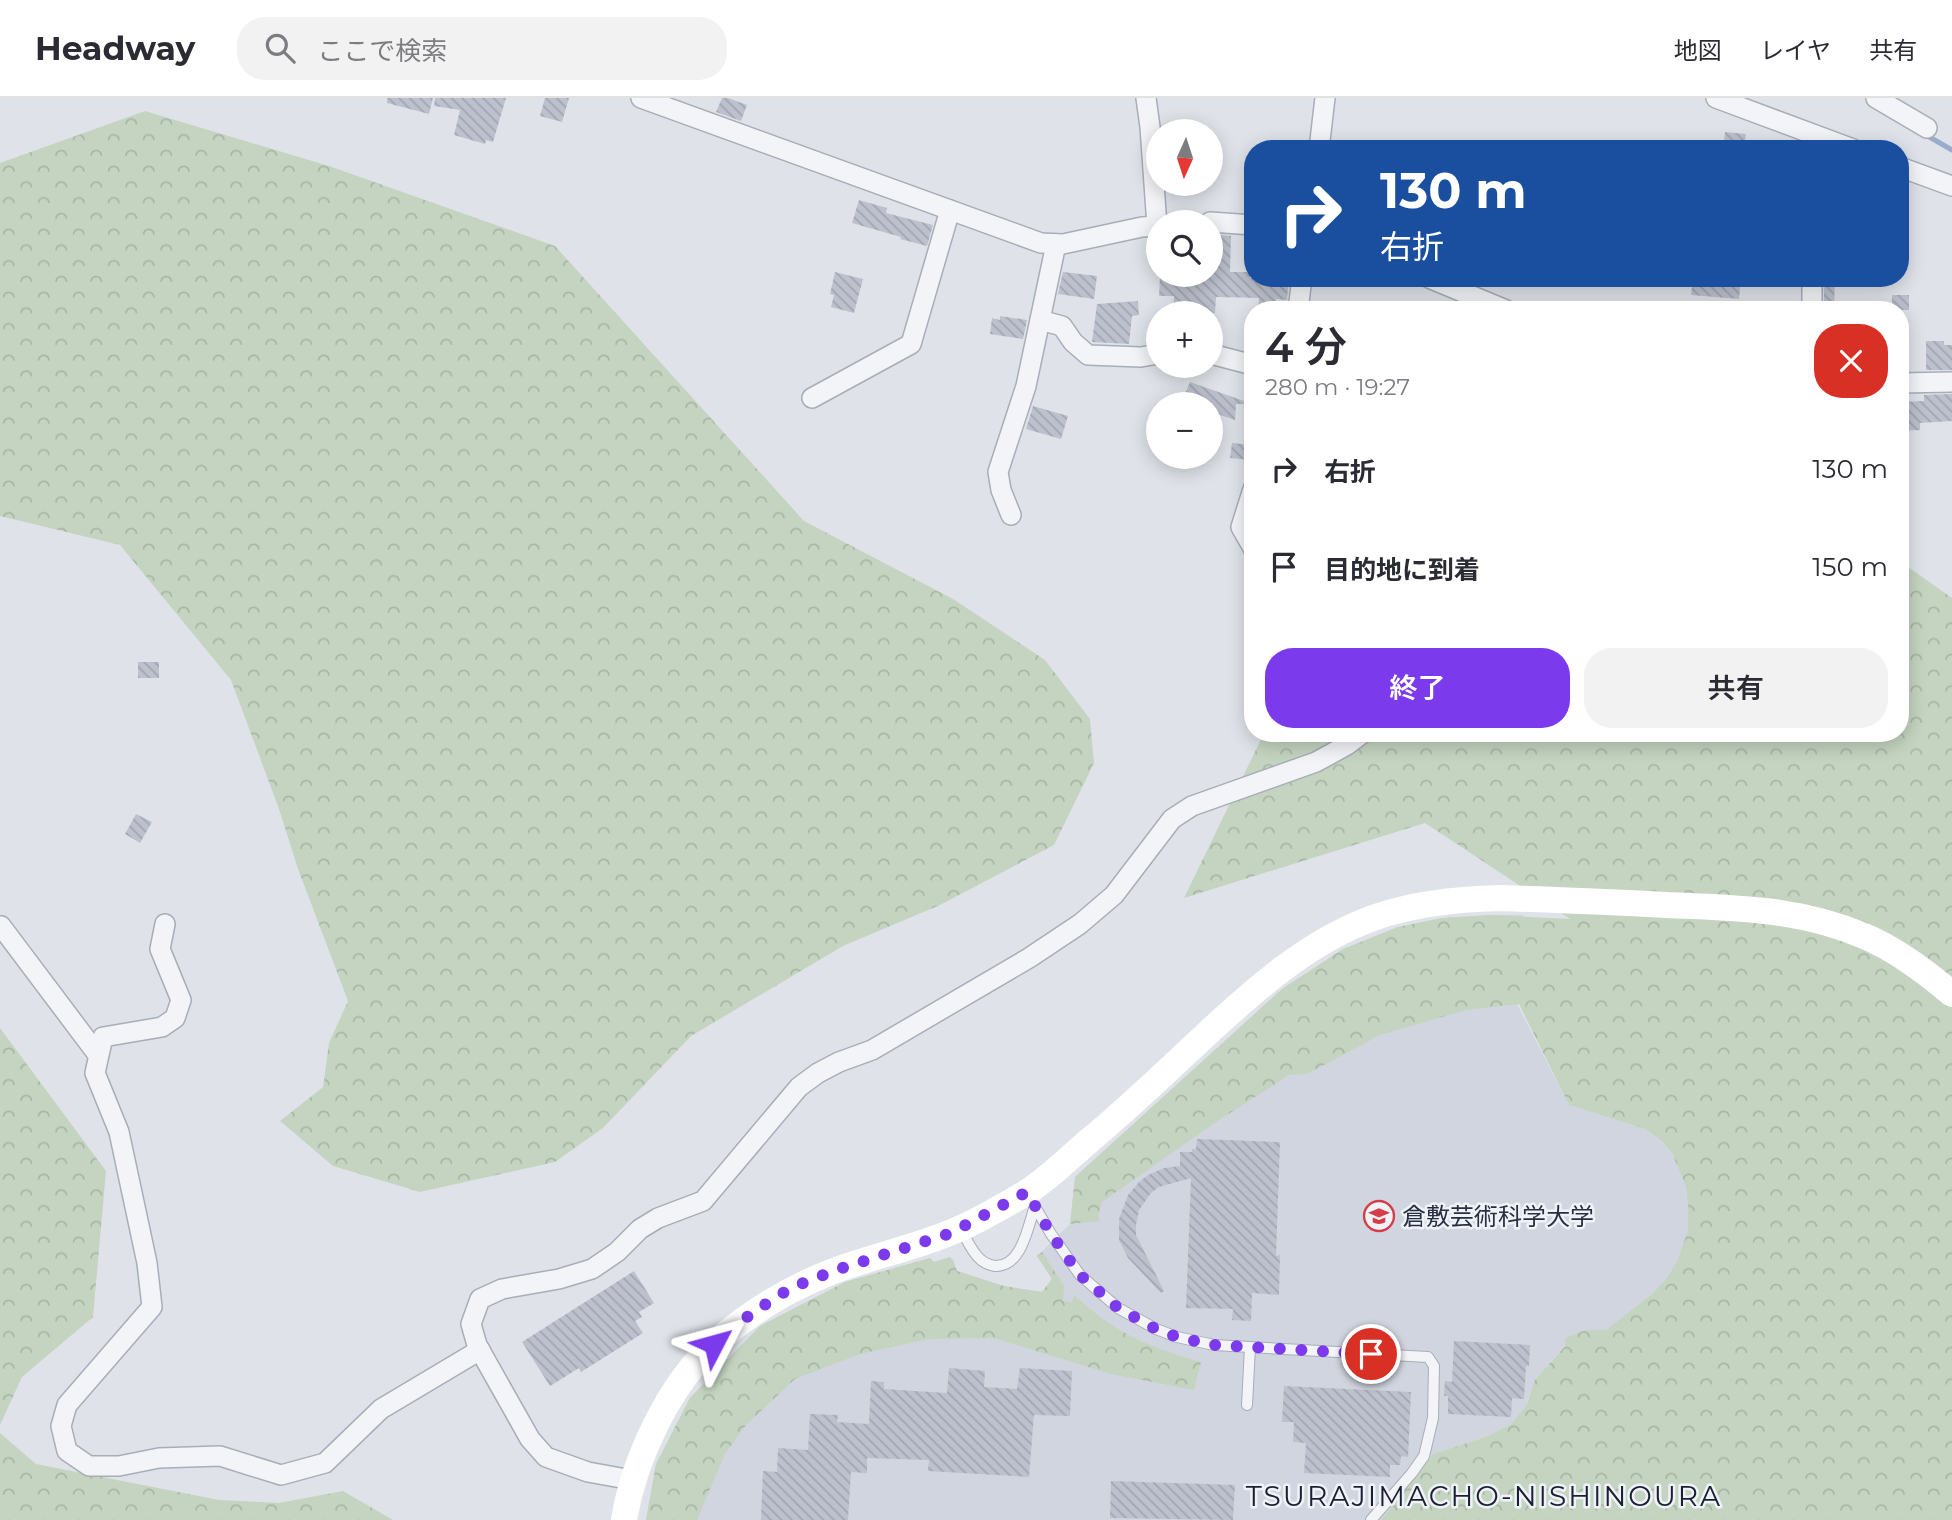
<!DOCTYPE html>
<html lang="ja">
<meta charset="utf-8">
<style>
body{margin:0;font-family:Montserrat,"Noto Sans JP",sans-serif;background:#f2f2f3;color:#2b2b33;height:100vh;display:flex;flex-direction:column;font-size:26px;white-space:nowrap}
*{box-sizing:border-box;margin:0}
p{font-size:23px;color:#7c7c81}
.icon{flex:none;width:38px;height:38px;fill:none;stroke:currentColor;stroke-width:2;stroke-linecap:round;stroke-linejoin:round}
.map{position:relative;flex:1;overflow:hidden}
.side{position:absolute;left:1244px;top:203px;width:665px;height:441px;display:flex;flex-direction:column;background:#fff;border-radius:28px;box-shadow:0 4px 18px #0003}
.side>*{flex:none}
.guide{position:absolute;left:1244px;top:42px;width:665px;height:147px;border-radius:28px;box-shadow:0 4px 18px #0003;background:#1a4fa0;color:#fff;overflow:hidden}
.needle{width:46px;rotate:183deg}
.tools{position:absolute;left:1146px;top:21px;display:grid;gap:14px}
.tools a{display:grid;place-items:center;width:77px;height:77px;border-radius:50%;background:#fff;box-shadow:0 4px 18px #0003;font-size:35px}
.pin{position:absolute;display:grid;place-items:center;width:60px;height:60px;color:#fff;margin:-30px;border:4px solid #fff;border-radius:50%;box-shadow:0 2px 7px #0007}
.me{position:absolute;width:77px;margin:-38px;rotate:51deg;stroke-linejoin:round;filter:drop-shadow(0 0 5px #0008)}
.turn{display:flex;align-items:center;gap:24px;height:147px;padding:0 21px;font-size:32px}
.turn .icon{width:91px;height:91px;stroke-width:2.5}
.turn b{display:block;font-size:49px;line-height:60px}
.round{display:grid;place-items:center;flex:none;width:74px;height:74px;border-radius:28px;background:#f2f2f3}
.head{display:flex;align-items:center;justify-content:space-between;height:119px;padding:0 21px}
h1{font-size:42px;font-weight:600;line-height:52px}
.cta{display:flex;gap:14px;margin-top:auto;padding:14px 21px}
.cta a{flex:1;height:80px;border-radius:28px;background:#7c3aed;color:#fff;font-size:28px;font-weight:600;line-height:80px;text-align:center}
.cta a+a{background:#f2f2f3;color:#2b2b33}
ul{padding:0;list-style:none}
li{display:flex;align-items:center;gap:21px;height:98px;padding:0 21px}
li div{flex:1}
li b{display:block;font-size:26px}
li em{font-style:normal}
header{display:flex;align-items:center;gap:42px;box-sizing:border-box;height:98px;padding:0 35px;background:#fff;border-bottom:2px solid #e1e1e2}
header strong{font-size:33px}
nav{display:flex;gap:38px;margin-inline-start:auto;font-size:24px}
.search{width:490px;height:63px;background:#f2f2f3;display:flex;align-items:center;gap:18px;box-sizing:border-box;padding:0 24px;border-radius:28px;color:#7c7c81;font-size:26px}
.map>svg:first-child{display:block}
.built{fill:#d1d5df}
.forest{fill:url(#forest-crowns)}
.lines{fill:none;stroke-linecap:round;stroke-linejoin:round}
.stream{stroke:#99adcb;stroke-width:5}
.building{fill:url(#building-back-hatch)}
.lane-casing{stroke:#a8adb7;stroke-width:12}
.street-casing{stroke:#a8adb7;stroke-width:22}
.lane{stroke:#f2f4f7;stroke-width:10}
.street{stroke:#f2f4f7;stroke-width:19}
.secondary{stroke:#fff;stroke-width:26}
.route{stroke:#7c3aed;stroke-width:12;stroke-dasharray:0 21.6}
.labels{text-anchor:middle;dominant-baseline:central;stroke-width:5;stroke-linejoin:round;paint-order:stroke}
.poi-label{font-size:24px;fill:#272f42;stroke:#eff2f7;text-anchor:start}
.quarter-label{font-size:28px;letter-spacing:2px;fill:#1a2032;stroke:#eff2f7}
</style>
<header>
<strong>Headway</strong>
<div class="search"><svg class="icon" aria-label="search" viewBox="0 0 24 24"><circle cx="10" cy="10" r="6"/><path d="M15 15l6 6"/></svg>ここで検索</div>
<nav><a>地図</a><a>レイヤ</a><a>共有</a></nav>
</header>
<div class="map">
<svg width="1952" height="1422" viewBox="0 0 1952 1422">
<defs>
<pattern id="forest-crowns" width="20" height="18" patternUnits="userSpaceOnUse" patternTransform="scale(1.75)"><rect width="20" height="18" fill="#c4d4c0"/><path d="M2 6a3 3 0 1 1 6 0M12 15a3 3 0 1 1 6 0" fill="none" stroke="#a8b6a6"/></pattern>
<pattern id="building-back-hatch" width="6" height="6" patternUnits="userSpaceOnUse" patternTransform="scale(1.75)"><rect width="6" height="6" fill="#bcc1cd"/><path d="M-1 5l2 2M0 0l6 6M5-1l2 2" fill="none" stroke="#a2a6b1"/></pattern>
</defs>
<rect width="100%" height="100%" fill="#dfe3e9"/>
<polygon class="built" points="1492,817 1523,817 1518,908 1569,1007 1645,1031 1662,1043 1672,1055 1686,1089 1688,1110 1688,1132 1677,1163 1666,1181 1652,1196 1606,1233 1586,1232 1565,1247 1547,1268 1528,1300 1526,1308 1510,1327 1485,1339 1433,1356 1381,1422 646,1422 656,1366 690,1300 760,1228 845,1184 930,1160 934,1164 950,1159 953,1162 957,1173 1004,1188 1042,1194 1052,1181 1037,1158 1070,1126 1075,1079 1282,891 1343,851 1398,829 1442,820"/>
<g class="forest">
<polygon points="145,13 329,68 555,148 804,423 953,501 1045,562 1090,621 1094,665 1054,747 940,807 843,848 691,938 603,1030 555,1064 420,1094 333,1068 280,1023 323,989 329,945 348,903 298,771 279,711 231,582 120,447 0,418 0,65"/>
<polygon points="1901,464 1952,500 1952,1422 1381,1422 1433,1356 1485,1339 1510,1327 1526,1308 1535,1282 1565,1248 1565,1240 1586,1232 1606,1232 1652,1196 1666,1181 1677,1163 1688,1132 1688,1110 1686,1089 1672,1055 1662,1043 1645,1031 1569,1007 1519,906 1466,912 1380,937 1307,976 1289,977 1216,1024 1102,1104 1098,1117 1100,1123 1070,1126 1075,1079 1282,891 1343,851 1398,829 1442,820 1492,817 1570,821 1425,725 1184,800 1264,635 1900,635"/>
<polygon points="0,930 106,1073 93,1219 22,1279 0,1327"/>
<path d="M 1042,1154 L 1064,1188 L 1063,1203 L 1072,1204 L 1074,1197 C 1115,1235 1148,1249 1201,1264 L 1194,1292 L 1111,1276 L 994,1240 L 929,1241 L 860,1256 L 795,1281 L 746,1327 L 725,1356 L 697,1422 L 646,1422 L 656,1366 L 690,1300 L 760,1228 L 845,1184 L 930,1160 L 934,1164 L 950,1159 L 953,1162 L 957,1173 L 1004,1188 L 1042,1194 L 1052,1181 L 1037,1158 Z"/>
<polygon points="0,1335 36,1366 219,1402 279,1405 343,1393 393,1422 0,1422"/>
</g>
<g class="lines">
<polyline class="stream" points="1926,37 1952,52"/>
</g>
<g class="building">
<polygon points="387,0 433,0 429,16 387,5"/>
<polygon points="435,0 506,0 493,44 486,42 485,46 454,37 460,12 434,8"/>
<polygon points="545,0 569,0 562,24 540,18"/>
<polygon points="722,0 728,0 747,7 741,23 716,14"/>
<polygon points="1725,34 1746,36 1744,51 1723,51"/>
<polygon points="859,102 887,110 886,115 933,127 927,148 900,141 901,139 852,125"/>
<polygon points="1211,136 1231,138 1230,174 1250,174 1250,180 1289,180 1287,202 1276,201 1275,212 1258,212 1259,200 1216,199 1215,215 1173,215 1174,198 1159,198 1160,177 1211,177"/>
<polygon points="835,174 863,181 854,215 831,209 834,197 830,196"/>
<polygon points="1063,174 1097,178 1094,201 1058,196"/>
<polygon points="1693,180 1741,180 1739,201 1691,197"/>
<polygon points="1824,180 1835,180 1834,212 1824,212"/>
<rect x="1892" y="197" width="17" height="15"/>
<polygon points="1138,203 1139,217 1132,218 1129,246 1092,244 1097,206"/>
<polygon points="1000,218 1027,222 1023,241 990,236 992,220 1000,222"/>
<polygon points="1926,243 1944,243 1944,247 1952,247 1952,272 1926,272"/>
<polygon points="1190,284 1247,304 1247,306 1236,306 1235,322 1211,314 1211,306 1190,306 1182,303"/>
<polygon points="1952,296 1952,323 1920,325 1920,332 1900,333 1900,304 1924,303 1924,297"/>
<polygon points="1033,308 1068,318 1061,341 1026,331"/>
<polygon points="1232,345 1252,347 1250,362 1230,360"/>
<rect x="138" y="564" width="21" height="16"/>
<polygon points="136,716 152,724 140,745 125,736"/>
<polygon points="1197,1041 1280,1044 1276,1158 1280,1157 1279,1197 1252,1195 1251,1223 1232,1222 1233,1211 1186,1210 1191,1080 1159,1089 1151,1095 1139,1112 1136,1127 1136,1137 1164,1193 1161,1195 1128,1160 1119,1142 1119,1121 1128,1097 1139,1084 1148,1077 1164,1070 1180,1068 1180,1054 1192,1054 1192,1051 1196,1051"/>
<polygon points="634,1173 654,1205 639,1214 642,1219 635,1223 643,1235 581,1274 579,1270 550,1288 522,1244"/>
<polygon points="1454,1243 1530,1247 1529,1268 1526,1268 1524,1301 1512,1300 1511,1319 1448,1316 1448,1298 1444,1298 1445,1283 1452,1284"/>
<polygon points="949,1270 985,1273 984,1289 1017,1291 1020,1270 1072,1273 1070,1318 1034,1317 1029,1379 928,1373 929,1362 867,1360 867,1375 851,1374 848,1422 761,1422 763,1373 777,1374 778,1350 808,1352 810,1316 838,1317 837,1324 869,1326 871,1283 884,1284 884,1291 947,1295"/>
<polygon points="1284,1288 1411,1294 1408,1359 1401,1358 1400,1367 1390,1367 1390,1379 1304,1375 1306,1345 1293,1344 1294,1324 1282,1324"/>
<polygon points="1111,1383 1235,1387 1233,1422 1110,1420"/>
</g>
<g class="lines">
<g class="lane-casing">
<g id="lane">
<polyline points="1027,1095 1051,1136 1080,1177 1118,1210 1156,1231 1177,1239 1214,1247 1428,1259 1434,1268 1433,1320 1424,1358 1412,1375 1371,1422"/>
<path d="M 962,1133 C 967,1142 972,1154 980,1161 C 984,1165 990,1167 995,1168 C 1022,1169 1028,1128 1035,1108"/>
<polyline points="1247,1307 1250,1249"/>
</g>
</g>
<g class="street-casing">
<g id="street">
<polyline points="641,0 1041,145 1063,146 1142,129 1158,128"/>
<polyline points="1146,0 1150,29 1157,128"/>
<polyline points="1716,0 1853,51"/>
<polyline points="1876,0 1927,30"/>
<polyline points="1319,51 1325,0"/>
<polyline points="1900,69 1952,88"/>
<polyline points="1210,124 1253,127"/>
<polyline points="1429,180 1506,212"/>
<polyline points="1298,212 1302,180"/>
<polyline points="1812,212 1812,180"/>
<polyline points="1040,222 1062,228 1073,244 1088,257 1141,259 1158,256"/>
<polyline points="1211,256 1253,267"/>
<polyline points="1900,285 1952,284"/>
<polyline points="812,300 911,246 950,112"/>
<polyline points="1253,391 1241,429 1253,450"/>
<polyline points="1011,417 1001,392 998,374 1026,288 1056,146"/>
<polyline points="165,826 160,851 181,902 175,920 162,929 103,939 95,975 119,1034 147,1165 152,1209 67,1307 61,1328 67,1353 89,1368 119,1368 159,1360 220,1358 281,1377 325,1365 381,1311 480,1252"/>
<polyline points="1,828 98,957"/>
<polyline points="632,1382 588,1374 546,1359 530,1341 477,1247 471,1226 480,1201 502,1191 559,1181 592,1171 617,1154 640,1131 658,1120 703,1103 799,989 818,975 839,964 872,952 1029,860 1080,826 1114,797 1172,721 1192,708 1316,664 1347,647 1363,635"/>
</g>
</g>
<use href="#lane" class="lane"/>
<use href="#street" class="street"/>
<path class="secondary" d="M 624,1422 C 634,1361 669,1286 716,1244 C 750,1214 788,1191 831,1174 C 869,1159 911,1151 949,1135 C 972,1127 1003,1108 1024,1096 C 1046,1083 1070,1059 1090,1042 C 1132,1007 1171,969 1211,932 C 1260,887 1310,843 1373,820 C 1414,805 1458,801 1501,800 C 1556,802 1611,804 1666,807 C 1735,810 1798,810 1864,838 C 1896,851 1926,874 1952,896"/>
</g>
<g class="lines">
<polyline class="route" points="714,1246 752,1215 791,1190 833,1173 951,1135 1027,1094 1051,1136 1080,1177 1118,1210 1156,1231 1177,1239 1214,1247 1371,1256"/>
</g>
<defs>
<g id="university-ring" transform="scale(1.575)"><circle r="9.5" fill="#eff2f7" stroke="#d53e49" stroke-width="1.5"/><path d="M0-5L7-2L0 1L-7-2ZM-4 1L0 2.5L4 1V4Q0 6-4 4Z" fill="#d53e49"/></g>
</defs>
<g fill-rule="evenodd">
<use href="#university-ring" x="1379" y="1118"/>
</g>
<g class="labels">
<g class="poi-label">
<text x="1402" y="1118">倉敷芸術科学大学</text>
</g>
<g class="quarter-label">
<text x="1484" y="1398">TSURAJIMACHO-NISHINOURA</text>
</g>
</g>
</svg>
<div class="tools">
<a><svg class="needle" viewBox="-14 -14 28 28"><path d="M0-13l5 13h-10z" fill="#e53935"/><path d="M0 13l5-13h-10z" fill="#7c7c81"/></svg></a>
<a><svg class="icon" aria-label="search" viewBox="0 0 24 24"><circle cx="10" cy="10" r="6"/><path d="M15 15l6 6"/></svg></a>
<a>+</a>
<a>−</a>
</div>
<div class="pin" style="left:1371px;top:1256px;background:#d93025"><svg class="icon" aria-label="arrive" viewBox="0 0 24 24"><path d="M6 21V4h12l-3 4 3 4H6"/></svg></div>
<svg class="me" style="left:714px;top:1246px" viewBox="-20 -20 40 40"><path d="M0-17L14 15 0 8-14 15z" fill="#7c3aed" stroke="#fff" stroke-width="4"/></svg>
<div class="guide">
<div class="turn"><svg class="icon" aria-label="right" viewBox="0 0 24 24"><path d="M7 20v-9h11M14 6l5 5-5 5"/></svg><div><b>130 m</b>右折</div></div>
</div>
<section class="side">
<div class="head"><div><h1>4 分</h1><p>280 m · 19:27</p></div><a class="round" style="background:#d93025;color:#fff"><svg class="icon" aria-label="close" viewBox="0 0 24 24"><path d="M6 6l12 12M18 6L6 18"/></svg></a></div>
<ul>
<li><svg class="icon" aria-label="right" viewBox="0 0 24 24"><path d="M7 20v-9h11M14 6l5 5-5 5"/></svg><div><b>右折</b></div><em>130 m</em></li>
<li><svg class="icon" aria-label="arrive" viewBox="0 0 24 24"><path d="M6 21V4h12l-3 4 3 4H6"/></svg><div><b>目的地に到着</b></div><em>150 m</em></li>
</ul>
<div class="cta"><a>終了</a><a>共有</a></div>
</section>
</div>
